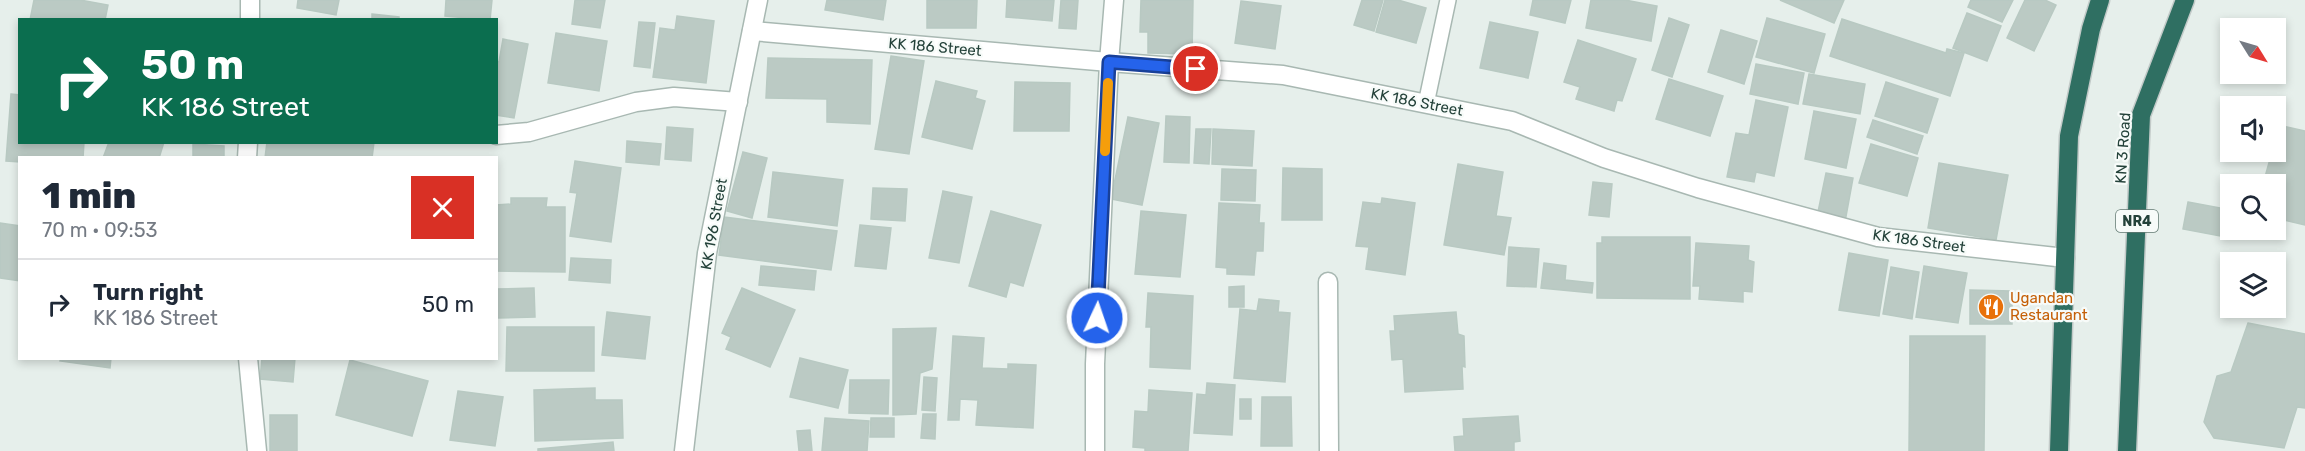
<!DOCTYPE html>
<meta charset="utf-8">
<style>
body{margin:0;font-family:Rubik,sans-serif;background:#f6f6f7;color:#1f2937;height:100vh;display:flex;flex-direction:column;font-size:22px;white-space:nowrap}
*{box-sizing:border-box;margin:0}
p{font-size:20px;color:#747a83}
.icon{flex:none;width:33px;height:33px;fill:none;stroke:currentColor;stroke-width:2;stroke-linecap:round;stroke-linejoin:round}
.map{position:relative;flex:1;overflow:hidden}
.side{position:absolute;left:18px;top:156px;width:480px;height:204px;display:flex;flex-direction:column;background:#fff;border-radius:0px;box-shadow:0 3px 9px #0003}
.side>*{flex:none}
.top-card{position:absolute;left:18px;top:18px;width:480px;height:126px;border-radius:0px;box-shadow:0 3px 9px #0003;background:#0b6e4f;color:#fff;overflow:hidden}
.needle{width:39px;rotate:127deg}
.buttons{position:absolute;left:2220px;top:18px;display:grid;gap:12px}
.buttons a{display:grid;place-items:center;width:66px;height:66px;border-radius:0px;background:#fff;box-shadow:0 3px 9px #0003;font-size:30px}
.pin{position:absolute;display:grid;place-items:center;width:51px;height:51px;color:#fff;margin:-26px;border:3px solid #fff;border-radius:50%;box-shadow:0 2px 6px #0007}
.me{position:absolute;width:66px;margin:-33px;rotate:3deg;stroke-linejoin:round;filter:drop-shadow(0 0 4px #0008)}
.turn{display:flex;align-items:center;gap:21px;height:126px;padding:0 24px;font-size:27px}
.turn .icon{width:78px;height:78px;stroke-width:2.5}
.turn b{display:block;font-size:42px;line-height:51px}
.round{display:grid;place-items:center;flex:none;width:63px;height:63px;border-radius:0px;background:#f6f6f7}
.overview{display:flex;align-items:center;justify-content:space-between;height:102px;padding:0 24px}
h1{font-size:36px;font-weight:800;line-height:45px}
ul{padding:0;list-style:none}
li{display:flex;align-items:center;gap:18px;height:90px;padding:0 24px;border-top:2px solid #e0e1e3}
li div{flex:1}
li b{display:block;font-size:22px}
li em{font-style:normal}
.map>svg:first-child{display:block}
.building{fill:#bbcac4;stroke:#b8c9c2;stroke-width:1.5}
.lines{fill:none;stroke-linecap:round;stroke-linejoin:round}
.lane-casing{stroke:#a8b8b2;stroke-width:18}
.street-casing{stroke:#a8b8b2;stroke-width:21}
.highway-casing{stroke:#c2cac8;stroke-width:21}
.lane{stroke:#fff;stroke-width:15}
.street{stroke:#fff;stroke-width:18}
.highway{stroke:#2f6f62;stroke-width:18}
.route-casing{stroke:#184099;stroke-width:15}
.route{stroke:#2563eb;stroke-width:10}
.slow{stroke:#f59e0b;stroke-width:10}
.labels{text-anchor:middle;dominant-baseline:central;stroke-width:4.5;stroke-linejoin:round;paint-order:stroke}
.shield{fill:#f7fbf9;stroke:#637a73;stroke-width:1.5}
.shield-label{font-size:14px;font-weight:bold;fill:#24423a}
.street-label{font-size:15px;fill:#24423a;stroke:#f7fbf9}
.food-label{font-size:15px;fill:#c56008;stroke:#f7fbf9;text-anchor:start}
</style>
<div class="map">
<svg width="2305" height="451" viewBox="0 0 2305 451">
<rect width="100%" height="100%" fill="#e6efeb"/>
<g class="building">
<polygon points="34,0 80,0 108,5 105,20 30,20"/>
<polygon points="298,0 339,0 336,15 297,8"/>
<polygon points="446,0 492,0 490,20 445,16"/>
<polygon points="575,0 605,0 600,28 572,24"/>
<polygon points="827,0 886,0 883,20 825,10"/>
<polygon points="927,0 977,0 976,28 927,28"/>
<polygon points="1007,0 1054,0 1052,21 1006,17"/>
<polygon points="1061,0 1078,0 1076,29 1059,28"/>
<polygon points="1141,0 1193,0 1192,54 1148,53 1148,32 1140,32"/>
<polygon points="1362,0 1383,0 1374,31 1354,25"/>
<polygon points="1385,0 1398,0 1426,8 1416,43 1376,32"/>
<polygon points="1533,0 1571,0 1565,23 1530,15"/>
<polygon points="1591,0 1625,0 1657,6 1651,41 1586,28"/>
<polygon points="1780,0 1844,0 1834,23"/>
<polygon points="1971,0 2013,0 2002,22 1968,7"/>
<polygon points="2025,0 2045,0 2056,5 2034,51 2007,38"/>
<polygon points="1241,1 1281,6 1275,49 1235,43"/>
<polygon points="1967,13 2001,26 1987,61 1953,48"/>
<polygon points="372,14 399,17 399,20 372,20"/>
<polygon points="677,16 714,21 706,83 653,77 660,28 675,30"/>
<polygon points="1669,18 1689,25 1672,77 1652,70"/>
<polygon points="1767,18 1825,34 1814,73 1756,57"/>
<polygon points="1842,19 1946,53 1947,49 1964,53 1950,96 1830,56"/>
<polygon points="639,22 655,23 650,68 634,66"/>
<polygon points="1490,22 1538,32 1528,78 1480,68"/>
<polygon points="1721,30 1757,41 1744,84 1708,72"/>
<polygon points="556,33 607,41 599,91 548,83"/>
<polygon points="503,39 528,44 514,118 496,115 496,61 499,62"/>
<polygon points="1578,40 1636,59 1622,101 1617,100 1614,111 1576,99 1580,87 1564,82"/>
<polygon points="891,56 924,61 909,154 875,149"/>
<polygon points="768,58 872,60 870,124 827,122 827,99 766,98"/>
<polygon points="1756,64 1804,73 1798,104 1750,94"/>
<polygon points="1809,74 1865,84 1860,114 1803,104"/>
<polygon points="1669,79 1723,96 1710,136 1656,119"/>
<polygon points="936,81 977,91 975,98 985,101 972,149 922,137"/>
<polygon points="1015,82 1070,83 1069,131 1014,131"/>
<polygon points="1886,82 1938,99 1927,133 1875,116"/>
<polygon points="11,94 20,95 20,142 84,142 83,158 20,158 20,162 6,161"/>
<polygon points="1756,100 1788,107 1774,176 1756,172 1754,182 1727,177 1736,133 1749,135"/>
<polygon points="1814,111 1856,119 1846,168 1805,159"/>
<polygon points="1166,116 1190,117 1189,163 1164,162"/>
<polygon points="1128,117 1159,123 1142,205 1111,199"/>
<polygon points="1873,120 1923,136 1917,154 1867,137"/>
<polygon points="2278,125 2305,131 2305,225 2276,218 2276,184 2263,184 2272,152 2276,152"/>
<polygon points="667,127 693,129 691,161 665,159"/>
<polygon points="1196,129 1211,129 1209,164 1194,163"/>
<polygon points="1213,129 1254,131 1252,166 1212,164"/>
<polygon points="627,141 661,144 659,165 626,162"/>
<polygon points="109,142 164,142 159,158 103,158"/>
<polygon points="267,142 374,142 372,158 265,158"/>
<polygon points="193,144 224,146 224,158 193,158"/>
<polygon points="1871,144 1918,158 1907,196 1859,183"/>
<polygon points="743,152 767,158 752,218 727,211"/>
<polygon points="575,161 621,168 611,242 570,236 577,193 570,192"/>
<polygon points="1939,163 2008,175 1996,240 1928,228"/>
<polygon points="1458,164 1503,172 1496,216 1511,218 1504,255 1444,245"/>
<polygon points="1283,168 1322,169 1322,220 1282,220"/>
<polygon points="1222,169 1256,170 1255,201 1221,200"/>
<polygon points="773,172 843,180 837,226 768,217"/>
<polygon points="1826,173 1853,178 1845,222 1817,217"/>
<polygon points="1593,182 1612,184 1609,217 1589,215"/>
<polygon points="873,188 907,189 905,221 871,219"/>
<polygon points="943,191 972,197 959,263 929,258"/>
<polygon points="511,198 547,198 546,207 565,207 565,272 496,271 496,205 511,204"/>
<polygon points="1382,198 1415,203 1405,275 1366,269 1369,247 1356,246 1363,202 1381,204"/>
<polygon points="2188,202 2226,209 2220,236 2183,229"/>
<polygon points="1219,203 1260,205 1259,223 1264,223 1263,251 1256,251 1254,275 1227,274 1227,268 1216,267"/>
<polygon points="991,211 1041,225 1023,286 1010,282 1006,297 969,286"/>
<polygon points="1141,211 1186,215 1180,277 1135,274"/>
<polygon points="724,217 837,231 831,270 719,255"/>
<polygon points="0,223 20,226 20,281 0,278"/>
<polygon points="860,225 891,228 886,269 855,266"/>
<polygon points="1602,237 1690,237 1690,299 1597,298 1597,243 1602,243"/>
<polygon points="1696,243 1749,246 1748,260 1754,262 1752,292 1743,291 1743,302 1699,299 1700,286 1693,286"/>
<polygon points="1509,247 1539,249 1536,287 1507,286"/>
<polygon points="1849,253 1888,260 1879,316 1839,310"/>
<polygon points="571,258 611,260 610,283 569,280"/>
<polygon points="1544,263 1566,266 1565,280 1593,283 1592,293 1541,288"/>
<polygon points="761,266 816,271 814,290 759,285"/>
<polygon points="1924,266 1967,273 1958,323 1916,317"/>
<polygon points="1891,267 1919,272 1912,319 1883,314"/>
<polygon points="1244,286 1244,307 1229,307 1229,287"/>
<polygon points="534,288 535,317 496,318 496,289"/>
<polygon points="742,288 795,310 770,367 726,349 731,337 722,333"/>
<polygon points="1970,290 2012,291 2012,324 1970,324"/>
<polygon points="1148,293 1193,296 1190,369 1150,367 1151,327 1146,327"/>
<polygon points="1259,299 1279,301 1278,312 1290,313 1285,382 1234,378 1240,309 1257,311"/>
<polygon points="607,312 650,317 645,359 602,355"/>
<polygon points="1456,312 1458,334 1464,336 1465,367 1462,366 1463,389 1405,392 1403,359 1392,360 1390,331 1395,331 1394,316"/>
<polygon points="2248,323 2305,334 2305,408 2297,407 2284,448 2214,438 2204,422 2217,376 2231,372"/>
<polygon points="507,327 594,327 594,371 506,371"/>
<polygon points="936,328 932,369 920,373 916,414 893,415 893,329"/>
<polygon points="953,336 984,338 982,368 1008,369 1008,364 1036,365 1033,428 976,425 978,400 960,399 959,420 948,420"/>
<polygon points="1910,336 1985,336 1984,451 1909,451"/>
<polygon points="61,358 111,358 110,368 60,361"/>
<polygon points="262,358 295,358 293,382 260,379"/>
<polygon points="800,358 848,370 838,408 790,397"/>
<polygon points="350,360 428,381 412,436 336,415"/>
<polygon points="924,377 937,378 935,411 922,410"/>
<polygon points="850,380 889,380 888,414 849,413"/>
<polygon points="1207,383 1235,385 1232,435 1194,433 1197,394 1206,395"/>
<polygon points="595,388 595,400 622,400 623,438 535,441 534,390"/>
<polygon points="1149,390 1192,393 1188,451 1145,451 1145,448 1133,447 1135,411 1148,412"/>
<polygon points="458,391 503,397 495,446 450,440"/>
<polygon points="1262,397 1291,397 1292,446 1261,446"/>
<rect x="1240" y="399" width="11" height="20"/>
<polygon points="923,414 936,414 935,439 921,438"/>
<rect x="270" y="415" width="27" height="36"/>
<polygon points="1518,416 1520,441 1514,442 1514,451 1455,451 1454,437 1464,436 1463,419"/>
<polygon points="825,418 869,421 867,451 822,451"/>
<polygon points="871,418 894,418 894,437 870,437"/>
<polygon points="810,430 812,451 799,451 797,431"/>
<polygon points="613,442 614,451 538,451 538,449"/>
</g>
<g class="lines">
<g class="lane-casing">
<polyline id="lane" points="1426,104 1448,0"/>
</g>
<g class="street-casing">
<g id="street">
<polyline points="250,20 250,0"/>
<polyline points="752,31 1109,62 1283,75 1512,121 1604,158 1698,188 1878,237 2065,258"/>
<polyline points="496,135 529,132 636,102 674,97 738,102"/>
<polyline points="247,158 248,142"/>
<polyline points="1328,282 1329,451"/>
<polyline points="248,358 257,451"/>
<polyline points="684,451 707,253 758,0"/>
<polyline points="1095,451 1095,364 1109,62 1114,0"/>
</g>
</g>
<g class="highway-casing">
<g id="highway">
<polyline points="2059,451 2069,136 2091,29 2100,0"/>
<polyline points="2127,451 2141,115 2185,0"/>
</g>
</g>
<use href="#lane" class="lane"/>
<use href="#street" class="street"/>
<use href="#highway" class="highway"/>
</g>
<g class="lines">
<g class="route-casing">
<polyline id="route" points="1097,318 1109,62 1196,69"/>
</g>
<use href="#route" class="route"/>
<polyline class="slow" points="1105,151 1108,83"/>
</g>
<defs>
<g id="restaurant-disc" transform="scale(1.35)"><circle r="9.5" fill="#e8710a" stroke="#f7fbf9"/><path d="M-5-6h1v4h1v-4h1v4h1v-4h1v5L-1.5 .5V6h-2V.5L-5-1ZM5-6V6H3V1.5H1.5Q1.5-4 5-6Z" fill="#fff"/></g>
</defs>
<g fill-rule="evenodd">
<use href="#restaurant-disc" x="1991" y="307"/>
</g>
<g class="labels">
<rect class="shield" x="2116" y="210" width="42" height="22" rx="4.5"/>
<g class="shield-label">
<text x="2137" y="221">NR4</text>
</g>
<g class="street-label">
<text transform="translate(935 47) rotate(5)">KK 186 Street</text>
<text transform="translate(1417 102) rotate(11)">KK 186 Street</text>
<text transform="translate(2123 148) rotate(-86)">KN 3 Road</text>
<text transform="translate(714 224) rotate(-80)">KK 196 Street</text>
<text transform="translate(1919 241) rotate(8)">KK 186 Street</text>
</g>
<g class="food-label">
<text x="2010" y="298">Ugandan<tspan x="2010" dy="17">Restaurant</tspan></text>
</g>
</g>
</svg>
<div class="buttons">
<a><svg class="needle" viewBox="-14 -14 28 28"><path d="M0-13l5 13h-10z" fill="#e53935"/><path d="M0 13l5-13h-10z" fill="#747a83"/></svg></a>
<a><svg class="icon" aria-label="sound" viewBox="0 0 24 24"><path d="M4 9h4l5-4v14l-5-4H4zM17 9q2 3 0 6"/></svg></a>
<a><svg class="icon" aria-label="search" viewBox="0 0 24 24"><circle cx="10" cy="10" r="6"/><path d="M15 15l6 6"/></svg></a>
<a><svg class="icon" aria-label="layers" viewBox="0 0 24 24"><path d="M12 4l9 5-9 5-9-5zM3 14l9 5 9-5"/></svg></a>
</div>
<div class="pin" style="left:1196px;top:69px;background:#d93025"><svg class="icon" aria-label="arrive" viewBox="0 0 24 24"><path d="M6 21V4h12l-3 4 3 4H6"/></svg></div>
<svg class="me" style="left:1097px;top:318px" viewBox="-20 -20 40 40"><circle r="17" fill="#2563eb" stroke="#fff" stroke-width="3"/><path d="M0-11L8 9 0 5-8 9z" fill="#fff"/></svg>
<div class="top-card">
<div class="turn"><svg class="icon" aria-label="right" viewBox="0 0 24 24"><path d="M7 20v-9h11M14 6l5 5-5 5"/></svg><div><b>50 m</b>KK 186 Street</div></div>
</div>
<section class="side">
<div class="overview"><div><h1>1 min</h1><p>70 m · 09:53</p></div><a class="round" style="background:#d93025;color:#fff"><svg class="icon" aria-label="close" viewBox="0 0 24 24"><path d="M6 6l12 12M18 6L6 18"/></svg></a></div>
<ul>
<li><svg class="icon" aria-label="right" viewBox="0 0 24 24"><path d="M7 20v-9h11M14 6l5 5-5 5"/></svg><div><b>Turn right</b><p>KK 186 Street</p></div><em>50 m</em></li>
</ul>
</section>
</div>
